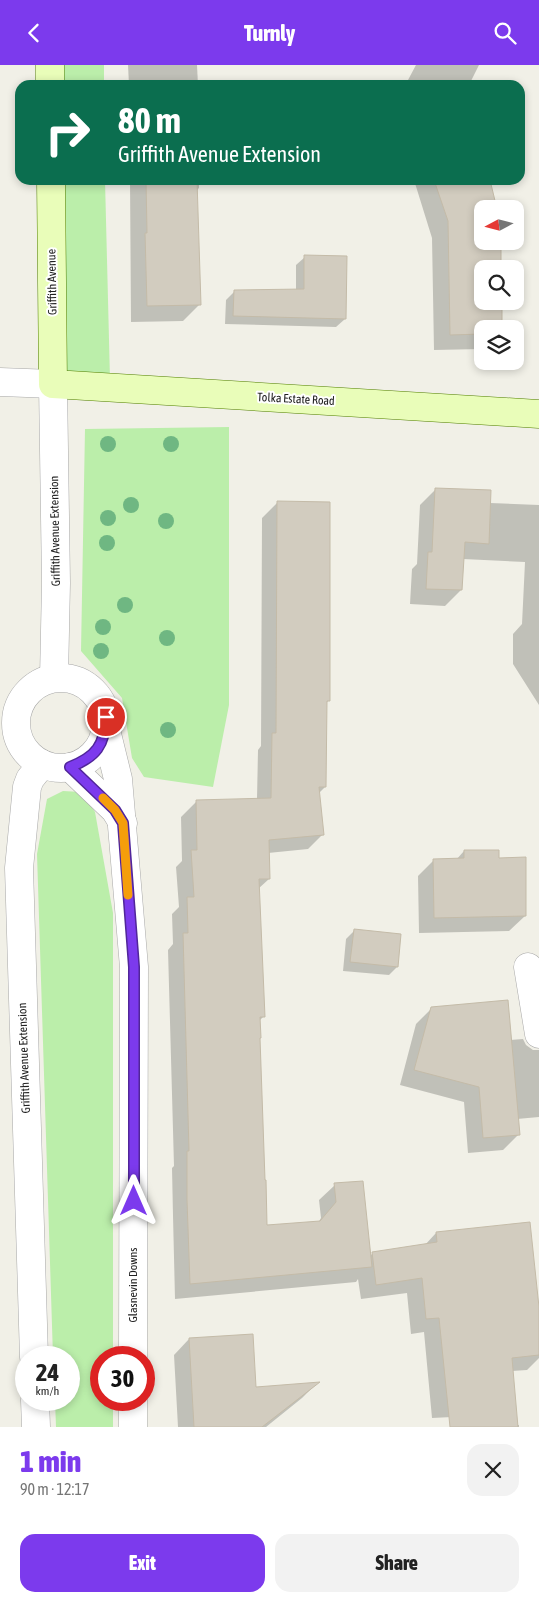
<!DOCTYPE html>
<meta charset="utf-8">
<style>
body{margin:0;font-family:"Asap Condensed",sans-serif;background:#f2f2f2;color:#222;height:100vh;display:flex;flex-direction:column;font-size:19px;white-space:nowrap}
*{box-sizing:border-box;margin:0}
p{font-size:16px;color:#767676}
.icon{flex:none;width:28px;height:28px;fill:none;stroke:currentColor;stroke-width:2;stroke-linecap:round;stroke-linejoin:round}
.map{position:relative;height:1362px;overflow:hidden}
.panel{display:flex;flex-direction:column;background:#fff;flex:1}
.panel>*{flex:none}
.guide{position:absolute;left:15px;top:15px;width:510px;height:105px;border-radius:15px;box-shadow:0 2px 8px #0003;background:#0b6e4f;color:#fff;overflow:hidden}
.needle{width:32px;rotate:263deg}
.tools{position:absolute;left:474px;top:135px;display:grid;gap:10px}
.tools a{display:grid;place-items:center;width:50px;height:50px;border-radius:10px;background:#fff;box-shadow:0 2px 8px #0003;font-size:25px}
.speed{position:absolute;left:15px;top:1281px;display:flex;gap:10px;font-size:25px;font-weight:700;text-align:center}
.speed>*{display:grid;place-content:center;width:65px;height:65px;border-radius:50%;background:#fff;box-shadow:0 2px 8px #0003;line-height:1}
.speed small{font-size:12px;font-weight:400}
.speed .limit{border:8px solid #d22;background:#fff;color:#111}
.pin{position:absolute;display:grid;place-items:center;width:42px;height:42px;color:#fff;margin:-21px;border:2px solid #fff;border-radius:50%;box-shadow:0 1px 5px #0007}
.me{position:absolute;width:55px;margin:-28px;rotate:0deg;stroke-linejoin:round;filter:drop-shadow(0 0 4px #0008)}
.turn{display:flex;align-items:center;gap:18px;height:105px;padding:0 20px;font-size:22px}
.turn .icon{width:65px;height:65px;stroke-width:2.5}
.turn b{display:block;font-size:35px;line-height:42px}
.round{display:grid;place-items:center;flex:none;width:52px;height:52px;border-radius:15px;background:#f2f2f2}
.headline{display:flex;align-items:center;justify-content:space-between;height:85px;padding:0 20px}
h1{font-size:30px;font-weight:800;line-height:38px;color:#7c3aed}
.cta{display:flex;gap:10px;margin-top:auto;padding:10px 20px}
.cta a{flex:1;height:58px;border-radius:15px;background:#7c3aed;color:#fff;font-size:20px;font-weight:800;line-height:58px;text-align:center}
.cta a+a{background:#f2f2f2;color:#222}
header{display:flex;justify-content:space-between;align-items:center;height:65px;padding:0 20px;background:#7c3aed;color:#fff;font-size:22px;font-weight:800}
.map>svg:first-child{display:block}
.grass{fill:#bea}
.shadow{fill:#0003}
.building{fill:#d2ccbf;stroke:#c4bba8}
.lines{fill:none;stroke-linecap:round;stroke-linejoin:round}
.minor-casing{stroke:#a8a8a8;stroke-width:29}
.secondary-casing{stroke:#527f00;stroke-width:29}
.minor{stroke:#fff;stroke-width:28}
.secondary{stroke:#e9fdb9;stroke-width:28}
.tree{fill:#6fb782}
.route-casing{stroke:#51269a;stroke-width:12}
.route{stroke:#7c3aed;stroke-width:9}
.slow{stroke:#f59e0b;stroke-width:9}
.labels{text-anchor:middle;dominant-baseline:central;stroke-width:4;stroke-linejoin:round;paint-order:stroke}
.street-label{font-size:12px;fill:#212121;stroke:#fff}
</style>
<header><svg class="icon" aria-label="back" viewBox="0 0 24 24"><path d="M15 5l-7 7 7 7"/></svg>Turnly<svg class="icon" aria-label="search" viewBox="0 0 24 24"><circle cx="10" cy="10" r="6"/><path d="M15 15l6 6"/></svg></header>
<div class="map">
<svg width="539" height="1362" viewBox="0 0 539 1362">
<rect width="100%" height="100%" fill="#f1f0e7"/>
<g class="grass">
<rect x="51" y="0" width="53" height="20"/>
<polygon points="51,115 105,115 110,314 52,310"/>
<polygon points="229,362 229,640 213,722 144,712 132,693 122,633 81,586 85,364"/>
<polygon points="63,726 81,727 95,747 113,848 113,1292 101,1292 101,1335 113,1335 113,1362 56,1362 55,1335 69,1335 69,1292 53,1292 37,789 47,734"/>
</g>
<g class="shadow">
<polygon points="128,0 197,0 198,20 129,20"/>
<polygon points="416,0 479,0 469,20 418,20 408,15"/>
<polygon points="130,115 199,115 199,123 196,126 199,240 183,256 131,257"/>
<polygon points="414,115 489,115 482,144 482,284 434,285 432,173"/>
<polygon points="305,192 345,254 336,262 225,259 226,235 234,227 296,225 296,200"/>
<polygon points="436,424 490,438 539,440 539,640 513,599 513,569 522,559 525,497 463,494 461,525 445,541 410,539 412,504 417,499 420,440"/>
<polygon points="277,438 329,635 326,638 325,722 319,728 323,769 308,784 268,788 269,814 258,824 264,951 259,956 266,1162 318,1158 321,1153 319,1135 335,1120 370,1191 372,1189 424,1181 436,1168 529,1159 539,1257 539,1293 527,1305 512,1306 517,1360 519,1360 519,1362 453,1362 452,1352 432,1353 424,1267 411,1269 407,1228 361,1234 358,1214 356,1217 175,1234 173,1151 172,1103 174,1101 168,885 173,879 172,849 179,842 176,802 182,796 181,752 196,737 257,734 258,685 261,681 262,453"/>
<polygon points="464,786 498,794 525,851 509,866 419,868 418,811 434,795 456,795"/>
<polygon points="355,865 397,902 389,910 343,906 346,874"/>
<polygon points="432,943 510,975 523,974 526,980 533,985 539,985 539,1052 517,1054 518,1070 503,1085 468,1088 464,1037 400,1020 416,959"/>
<polygon points="189,1274 255,1323 316,1319 302,1333 266,1362 178,1362 174,1290"/>
</g>
<g class="building">
<polygon points="146,115 197,115 201,240 147,241 145,168 147,168"/>
<polygon points="434,115 490,115 497,144 482,144 482,176 501,176 501,204 482,204 482,236 502,236 502,264 482,264 482,269 450,270 448,156"/>
<polygon points="304,190 347,191 346,254 233,251 234,225 304,224"/>
<polygon points="435,423 491,425 489,479 465,477 462,525 426,524 428,487 432,487"/>
<polygon points="277,436 330,437 330,636 327,636 326,722 319,722 324,770 269,775 270,814 259,814 265,952 260,952 261,973 260,973 265,1115 266,1115 267,1160 320,1156 336,1137 334,1118 363,1116 372,1202 190,1219 187,1135 187,1086 189,1086 183,868 188,868 187,832 194,832 191,785 197,785 196,735 271,733 272,668 276,668"/>
<polygon points="464,785 499,785 499,793 526,792 526,851 434,853 433,794 464,793"/>
<polygon points="354,864 401,869 398,902 350,897"/>
<polygon points="508,935 520,1070 483,1073 479,1022 414,1005 431,942"/>
<polygon points="530,1157 539,1242 539,1290 512,1293 518,1362 450,1362 439,1253 426,1254 422,1213 376,1220 372,1187 437,1177 436,1167"/>
<polygon points="253,1269 256,1322 320,1317 262,1362 194,1362 189,1273"/>
</g>
<g class="lines">
<g class="minor-casing">
<g id="minor">
<polyline points="0,317 53,319 56,518 54,613"/>
<circle cx="61" cy="658" r="45"/>
<polyline points="106,665 118,714 134,902 133,1292"/>
<polyline points="70,702 115,745 123,758"/>
<polyline points="528,902 539,969"/>
<polyline points="34,1292 19,803 27,722 30,714 42,699"/>
<polyline points="35,1335 36,1362"/>
<polyline points="133,1362 133,1335"/>
</g>
</g>
<g class="secondary-casing">
<g id="secondary">
<polyline points="50,0 50,20"/>
<polyline points="51,115 53,319 539,349"/>
</g>
</g>
<use href="#minor" class="minor"/>
<use href="#secondary" class="secondary"/>
</g>
<g class="tree">
<circle cx="108" cy="379" r="8"/>
<circle cx="171" cy="379" r="8"/>
<circle cx="131" cy="440" r="8"/>
<circle cx="108" cy="453" r="8"/>
<circle cx="166" cy="456" r="8"/>
<circle cx="107" cy="478" r="8"/>
<circle cx="125" cy="540" r="8"/>
<circle cx="103" cy="562" r="8"/>
<circle cx="167" cy="573" r="8"/>
<circle cx="101" cy="586" r="8"/>
<circle cx="168" cy="665" r="8"/>
</g>
<g class="lines">
<g class="route-casing">
<path id="route" d="M 106,652 C 105,680 96,692 70,702 L 115,745 L 123,758 L 134,902 L 134,1136"/>
</g>
<use href="#route" class="route"/>
<polyline class="slow" points="103,733 115,745 123,758 128,830"/>
</g>
<g class="labels">
<g class="street-label">
<text transform="translate(52 217) rotate(-91)">Griffith Avenue</text>
<text transform="translate(296 334) rotate(3)">Tolka Estate Road</text>
<text transform="translate(55 466) rotate(-91)">Griffith Avenue Extension</text>
<text transform="translate(24 993) rotate(-92)">Griffith Avenue Extension</text>
<text transform="translate(133 1220) rotate(-90)">Glasnevin Downs</text>
</g>
</g>
</svg>
<div class="tools">
<a><svg class="needle" viewBox="-14 -14 28 28"><path d="M0-13l5 13h-10z" fill="#e53935"/><path d="M0 13l5-13h-10z" fill="#767676"/></svg></a>
<a><svg class="icon" aria-label="search" viewBox="0 0 24 24"><circle cx="10" cy="10" r="6"/><path d="M15 15l6 6"/></svg></a>
<a><svg class="icon" aria-label="layers" viewBox="0 0 24 24"><path d="M12 4l9 5-9 5-9-5zM3 14l9 5 9-5"/></svg></a>
</div>
<div class="speed"><div>24<small>km/h</small></div><div class="limit">30</div></div>
<div class="pin" style="left:106px;top:652px;background:#d93025"><svg class="icon" aria-label="arrive" viewBox="0 0 24 24"><path d="M6 21V4h12l-3 4 3 4H6"/></svg></div>
<svg class="me" style="left:134px;top:1136px" viewBox="-20 -20 40 40"><path d="M0-17L14 15 0 8-14 15z" fill="#7c3aed" stroke="#fff" stroke-width="4"/></svg>
<div class="guide">
<div class="turn"><svg class="icon" aria-label="right" viewBox="0 0 24 24"><path d="M7 20v-9h11M14 6l5 5-5 5"/></svg><div><b>80 m</b>Griffith Avenue Extension</div></div>
</div>
</div>
<section class="panel">
<div class="headline"><div><h1>1 min</h1><p>90 m · 12:17</p></div><a class="round"><svg class="icon" aria-label="close" viewBox="0 0 24 24"><path d="M6 6l12 12M18 6L6 18"/></svg></a></div>
<div class="cta"><a>Exit</a><a>Share</a></div>
</section>
